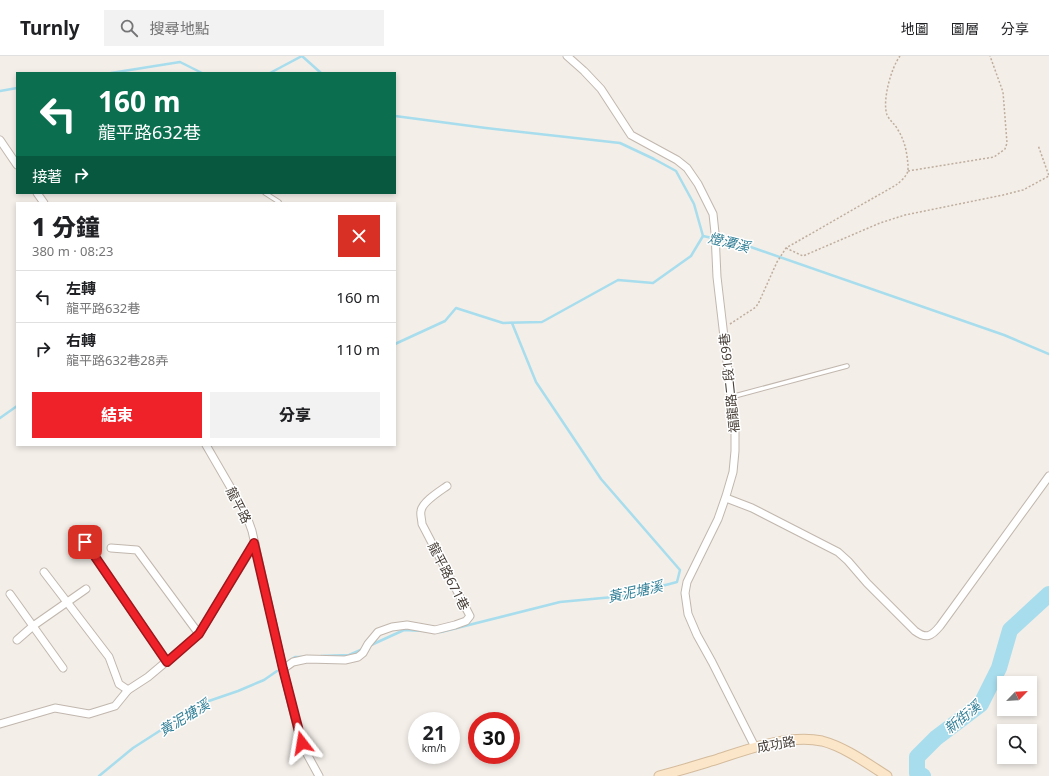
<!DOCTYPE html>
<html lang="zh-TW">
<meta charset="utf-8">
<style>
body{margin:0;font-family:"Noto Sans","Noto Sans TC",sans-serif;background:#f2f2f2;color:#202124;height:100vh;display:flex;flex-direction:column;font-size:15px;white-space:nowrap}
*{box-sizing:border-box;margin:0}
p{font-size:13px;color:#757577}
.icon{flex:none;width:22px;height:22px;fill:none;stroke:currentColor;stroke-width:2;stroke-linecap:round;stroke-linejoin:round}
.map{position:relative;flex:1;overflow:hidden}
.sheet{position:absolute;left:16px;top:146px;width:380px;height:244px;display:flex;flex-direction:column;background:#fff;border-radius:0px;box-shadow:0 2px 6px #0003}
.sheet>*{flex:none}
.guide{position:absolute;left:16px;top:16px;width:380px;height:122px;border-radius:0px;box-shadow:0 2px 6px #0003;background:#0b6e4f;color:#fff;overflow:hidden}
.needle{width:26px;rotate:65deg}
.buttons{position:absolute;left:997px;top:620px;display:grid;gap:8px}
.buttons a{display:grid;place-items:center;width:40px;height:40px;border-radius:0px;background:#fff;box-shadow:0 2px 6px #0003;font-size:20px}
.speed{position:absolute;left:408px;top:656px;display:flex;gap:8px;font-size:20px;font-weight:700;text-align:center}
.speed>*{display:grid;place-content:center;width:52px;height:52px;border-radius:50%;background:#fff;box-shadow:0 2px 6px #0003;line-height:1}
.speed small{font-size:10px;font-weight:400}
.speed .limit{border:6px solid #d22;background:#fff;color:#111}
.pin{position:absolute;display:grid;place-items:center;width:34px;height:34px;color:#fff;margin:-17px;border-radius:8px;box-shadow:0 2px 6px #0006}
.me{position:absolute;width:44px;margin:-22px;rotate:346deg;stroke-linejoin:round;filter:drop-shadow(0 0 3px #0008)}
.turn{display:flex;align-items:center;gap:14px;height:84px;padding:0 16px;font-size:18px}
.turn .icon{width:52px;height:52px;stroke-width:2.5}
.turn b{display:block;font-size:28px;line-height:34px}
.then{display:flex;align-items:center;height:38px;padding:0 16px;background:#0003;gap:8px;font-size:15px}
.round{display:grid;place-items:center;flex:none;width:42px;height:42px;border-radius:0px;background:#f2f2f2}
.overview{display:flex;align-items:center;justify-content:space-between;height:68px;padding:0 16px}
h1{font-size:24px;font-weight:800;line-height:30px}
.primary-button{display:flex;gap:8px;margin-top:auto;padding:8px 16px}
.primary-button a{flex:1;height:46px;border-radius:0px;background:#f02229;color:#fff;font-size:16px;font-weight:800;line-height:46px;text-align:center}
.primary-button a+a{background:#f2f2f2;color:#202124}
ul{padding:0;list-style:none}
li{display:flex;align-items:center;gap:12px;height:52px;padding:0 16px;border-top:1px solid #e0e0e0}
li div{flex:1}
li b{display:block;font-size:15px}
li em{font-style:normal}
header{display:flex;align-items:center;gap:24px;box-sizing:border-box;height:56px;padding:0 20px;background:#fff;border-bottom:1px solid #e0e0e0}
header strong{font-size:19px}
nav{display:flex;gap:22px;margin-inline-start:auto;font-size:14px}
.search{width:280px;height:36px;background:#f2f2f2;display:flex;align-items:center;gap:10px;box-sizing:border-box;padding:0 14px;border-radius:0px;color:#757577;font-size:15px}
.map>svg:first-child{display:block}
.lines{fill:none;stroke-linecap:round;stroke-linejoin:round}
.stream{stroke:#a7dded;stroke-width:2.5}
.river{stroke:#a7dded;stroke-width:16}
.lane-casing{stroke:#c1b7ae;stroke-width:5.5}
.street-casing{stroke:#c1b7ae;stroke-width:9}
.secondary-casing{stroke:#d4bb9c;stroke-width:11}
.path{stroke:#bfad9d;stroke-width:1.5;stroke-dasharray:2 2;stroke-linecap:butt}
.lane{stroke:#fff;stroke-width:3.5}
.street{stroke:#fff;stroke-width:7}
.secondary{stroke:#fce6c9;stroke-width:9}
.route-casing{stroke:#9c161b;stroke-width:10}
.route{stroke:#f02229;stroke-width:7}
.labels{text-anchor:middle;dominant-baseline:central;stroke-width:3;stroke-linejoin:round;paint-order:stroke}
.street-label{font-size:13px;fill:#463e37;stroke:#fff}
.water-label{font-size:14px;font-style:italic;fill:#307e96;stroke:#fff}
</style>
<header>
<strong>Turnly</strong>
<div class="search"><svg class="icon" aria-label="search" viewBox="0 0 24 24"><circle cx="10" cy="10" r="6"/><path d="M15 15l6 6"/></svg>搜尋地點</div>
<nav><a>地圖</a><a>圖層</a><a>分享</a></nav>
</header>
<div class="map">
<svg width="1049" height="720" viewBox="0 0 1049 720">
<rect width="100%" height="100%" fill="#f3eee8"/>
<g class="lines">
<g class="stream">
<polyline points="111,17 180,6 202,17"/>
<polyline points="270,17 302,0 321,17"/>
<polyline points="0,35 17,32"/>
<polyline points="395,60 486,72 620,87 654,103 676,115 694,148 703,180 745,189 1004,279 1049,298"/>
<polyline points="395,288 445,265 456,252 503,267 542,266 618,224 653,227 691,200 703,180"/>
<polyline points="0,362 17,350"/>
<polyline points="438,576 441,576 560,546 624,540 677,526 680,514 601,423 536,326 512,267"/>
<polyline points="369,590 404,574 425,575"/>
<polyline points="321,600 349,599 363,593"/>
<polyline points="292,603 295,601 302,601"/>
<polyline points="99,720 133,692 203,647 238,635 264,624 277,615"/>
</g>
<polyline class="river" points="923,720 917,717 917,701 936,682 981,648 999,612 1010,574 1049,538"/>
<g class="lane-casing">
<g id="lane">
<polyline points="265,137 279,146"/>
<polyline points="731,341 847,310"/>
</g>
</g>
<g class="street-casing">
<g id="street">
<polyline points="567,0 584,15 601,33 631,79 677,104 687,112 698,128 713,158 715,177 717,221 735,375 735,395 733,416 726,440 718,463 687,526 685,537 688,558 697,579 712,606 755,691"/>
<polyline points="0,84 17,109"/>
<polyline points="37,137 44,147"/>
<polyline points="206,389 246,458 252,475 283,613 301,687 319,720"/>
<path d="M 726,442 L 752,452 L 838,496 L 848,505 L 867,527 L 915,575 C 926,583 931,581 940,570 L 1049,420"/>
<polyline points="85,487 167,606"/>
<polyline points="111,492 137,494 199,578"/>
<polyline points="44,516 109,601 119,628 128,634"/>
<polyline points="10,538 63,612"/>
<polyline points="17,584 33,570 86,533"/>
<path d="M 283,613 L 293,606 L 307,603 L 345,604 L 358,601 L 363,597 L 368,588 L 378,576 L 392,571 L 407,569 L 435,574 L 455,569 L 466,565 L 470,560 L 422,468 C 422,464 420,459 421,455 C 422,446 440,435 447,430"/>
<polyline points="0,668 55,652 89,658 115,650 128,634 148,621 199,578 255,487"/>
</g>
</g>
<g class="secondary-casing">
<path id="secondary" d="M 659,720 C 679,715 698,709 718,703 C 749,693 789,678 822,685 C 845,691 868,708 887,720"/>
</g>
<g class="path">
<polyline points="908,115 994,101 1005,93 1007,87 1003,36 990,0"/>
<polyline points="786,192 803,200 880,167 905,159 1003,139 1023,134 1049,120 1038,89"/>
<path d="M 730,268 L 756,251 L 759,246 L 777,206 L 786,192 L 896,129 C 900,126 906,121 908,115 C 908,115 908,110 908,109 C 907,97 905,85 898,74 C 895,68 890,65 887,59 C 882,45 891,12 900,0"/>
</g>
<use href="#lane" class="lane"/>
<use href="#street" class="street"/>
<use href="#secondary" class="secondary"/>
</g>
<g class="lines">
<g class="route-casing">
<polyline id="route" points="85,486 167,606 199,578 254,487 283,613 302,687"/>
</g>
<use href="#route" class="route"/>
</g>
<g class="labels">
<g class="street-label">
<text transform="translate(729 327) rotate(-96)">福龍路二段169巷</text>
<text transform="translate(239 449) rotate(63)">龍平路</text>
<text transform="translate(449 520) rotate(63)">龍平路671巷</text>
<text transform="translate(776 688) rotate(-10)">成功路</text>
</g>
<g class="water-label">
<text transform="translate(729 186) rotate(14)">燈潭溪</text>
<text transform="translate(635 535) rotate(-12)">黃泥塘溪</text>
<text transform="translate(184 661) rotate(-31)">黃泥塘溪</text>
<text transform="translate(962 661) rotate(-39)">新街溪</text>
</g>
</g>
</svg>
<div class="buttons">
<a><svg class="needle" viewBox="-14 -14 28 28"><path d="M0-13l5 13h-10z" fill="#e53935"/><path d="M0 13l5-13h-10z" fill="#757577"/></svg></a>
<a><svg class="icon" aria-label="search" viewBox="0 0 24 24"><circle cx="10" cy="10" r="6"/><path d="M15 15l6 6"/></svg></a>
</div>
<div class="speed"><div>21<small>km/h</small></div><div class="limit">30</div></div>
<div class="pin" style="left:85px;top:486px;background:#d93025"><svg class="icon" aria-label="arrive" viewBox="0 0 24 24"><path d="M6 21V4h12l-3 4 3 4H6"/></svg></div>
<svg class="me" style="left:302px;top:687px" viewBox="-20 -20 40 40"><path d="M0-17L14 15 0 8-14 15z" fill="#f02229" stroke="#fff" stroke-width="4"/></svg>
<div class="guide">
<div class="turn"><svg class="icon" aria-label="left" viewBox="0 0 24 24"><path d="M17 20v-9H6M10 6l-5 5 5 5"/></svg><div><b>160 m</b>龍平路632巷</div></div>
<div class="then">接著<svg class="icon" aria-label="right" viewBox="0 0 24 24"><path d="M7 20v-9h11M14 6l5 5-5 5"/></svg></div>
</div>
<section class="sheet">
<div class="overview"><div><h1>1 分鐘</h1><p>380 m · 08:23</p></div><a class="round" style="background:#d93025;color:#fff"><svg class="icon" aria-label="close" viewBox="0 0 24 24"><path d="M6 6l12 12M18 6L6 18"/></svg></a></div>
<ul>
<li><svg class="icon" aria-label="left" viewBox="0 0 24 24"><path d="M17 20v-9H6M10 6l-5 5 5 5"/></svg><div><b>左轉</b><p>龍平路632巷</p></div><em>160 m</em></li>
<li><svg class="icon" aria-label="right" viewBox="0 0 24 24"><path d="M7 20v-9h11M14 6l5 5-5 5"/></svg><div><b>右轉</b><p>龍平路632巷28弄</p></div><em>110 m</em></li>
</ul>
<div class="primary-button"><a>結束</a><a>分享</a></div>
</section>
</div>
